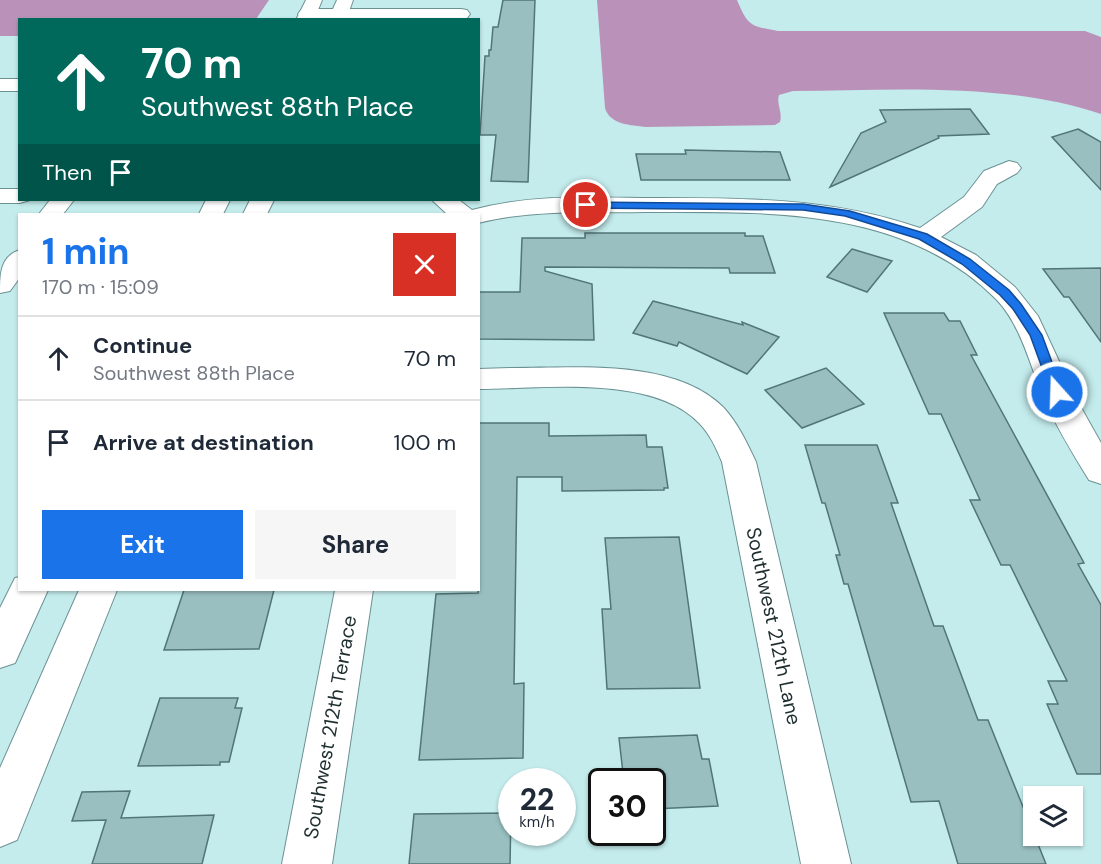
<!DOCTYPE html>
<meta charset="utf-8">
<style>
body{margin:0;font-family:"DM Sans",sans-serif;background:#f6f6f7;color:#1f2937;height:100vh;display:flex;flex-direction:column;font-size:22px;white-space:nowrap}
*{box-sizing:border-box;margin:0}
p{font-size:20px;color:#747a83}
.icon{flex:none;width:33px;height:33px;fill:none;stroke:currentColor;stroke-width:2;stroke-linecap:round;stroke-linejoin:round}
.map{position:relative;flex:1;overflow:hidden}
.details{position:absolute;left:18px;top:213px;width:462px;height:378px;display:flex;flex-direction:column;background:#fff;border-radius:0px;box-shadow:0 2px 4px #0004}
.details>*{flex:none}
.hud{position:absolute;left:18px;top:18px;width:462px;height:183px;border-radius:0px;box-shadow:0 2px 4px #0004;background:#00695c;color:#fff;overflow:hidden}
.buttons{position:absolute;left:1023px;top:786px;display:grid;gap:12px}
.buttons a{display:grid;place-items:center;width:60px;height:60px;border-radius:0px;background:#fff;box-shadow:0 2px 4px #0004;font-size:30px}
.speed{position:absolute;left:498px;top:768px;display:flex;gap:12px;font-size:30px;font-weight:700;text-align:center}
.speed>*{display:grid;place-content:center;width:78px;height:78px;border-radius:50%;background:#fff;box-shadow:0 2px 4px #0004;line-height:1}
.speed small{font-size:15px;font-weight:400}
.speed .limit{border:3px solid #111;border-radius:9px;background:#fff;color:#111}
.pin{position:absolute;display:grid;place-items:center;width:51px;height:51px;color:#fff;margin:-26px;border:3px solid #fff;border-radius:50%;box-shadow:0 2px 6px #0007}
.me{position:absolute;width:66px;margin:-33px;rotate:340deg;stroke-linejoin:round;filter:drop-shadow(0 0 4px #0008)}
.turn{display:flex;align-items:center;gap:21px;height:126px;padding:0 24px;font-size:27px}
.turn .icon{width:78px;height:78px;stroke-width:2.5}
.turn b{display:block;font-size:42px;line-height:51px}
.then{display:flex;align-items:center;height:57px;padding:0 24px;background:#0003;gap:12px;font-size:22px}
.round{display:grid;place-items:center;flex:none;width:63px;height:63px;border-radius:0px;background:#f6f6f7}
.headline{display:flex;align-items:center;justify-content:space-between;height:102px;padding:0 24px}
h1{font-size:36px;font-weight:700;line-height:45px;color:#1a73e8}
.action{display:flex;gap:12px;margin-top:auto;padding:12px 24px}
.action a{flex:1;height:69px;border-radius:0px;background:#1a73e8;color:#fff;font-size:24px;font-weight:700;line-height:69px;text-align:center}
.action a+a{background:#f6f6f7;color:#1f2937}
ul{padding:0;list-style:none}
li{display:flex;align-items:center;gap:18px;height:84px;padding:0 24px;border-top:2px solid #e0e1e3}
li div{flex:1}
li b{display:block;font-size:22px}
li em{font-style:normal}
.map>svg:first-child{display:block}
.water{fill:#ba92b9}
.building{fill:#99bfc1;stroke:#527677;stroke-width:1.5}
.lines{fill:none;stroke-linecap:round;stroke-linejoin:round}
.street-casing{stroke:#6c9193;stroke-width:2}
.secondary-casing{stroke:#6c9193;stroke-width:2}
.street{fill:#fff;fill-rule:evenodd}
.secondary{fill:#fff;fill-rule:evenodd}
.route{fill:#1a73e8;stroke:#114b97;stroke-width:1.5}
.labels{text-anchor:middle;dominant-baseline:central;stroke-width:4.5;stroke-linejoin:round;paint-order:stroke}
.near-street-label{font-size:20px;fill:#1f2e2f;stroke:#fff}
</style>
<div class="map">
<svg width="1101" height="864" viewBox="0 0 1101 864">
<rect width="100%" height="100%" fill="#c4eced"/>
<g class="water">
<polygon points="0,0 269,0 256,19 20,20 19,36 0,36"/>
<path d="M 597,0 L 737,0 C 748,26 750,26 778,31 L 1085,31 L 1101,37 L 1101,114 C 1006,82 893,90 793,91 L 779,95 C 776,104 783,112 780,122 L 775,125 L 646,127 C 631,125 610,125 605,108 Z"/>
</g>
<g class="building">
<polygon points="503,0 535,0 528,182 491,181 496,135 480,135 485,56 489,56 489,50 491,50 493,27 498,27"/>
<polygon points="970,109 989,134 938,136 939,138 830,187 861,133 886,122 880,110"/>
<polygon points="1078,129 1101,142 1101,190 1052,137"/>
<polygon points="685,150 780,152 790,180 641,180 636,154 686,154"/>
<polygon points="585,233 745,233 745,236 763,236 775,273 730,273 729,268 545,267 545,271 592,284 594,340 478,339 478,292 520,292 522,238 585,238"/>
<polygon points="852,249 892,261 867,292 827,277"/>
<polygon points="1101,268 1101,342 1069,297 1064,297 1043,269"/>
<polygon points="653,301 743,325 742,322 779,337 747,374 679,342 677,346 633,333"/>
<polygon points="884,313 944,313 949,321 960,321 977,355 971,355 1084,563 1078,564 1101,605 1101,774 1077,774 1047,704 1058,704 1048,681 1067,681 1010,565 1001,565 970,500 980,500 941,414 929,414"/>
<polygon points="826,368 864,404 802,428 765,390"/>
<polygon points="478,423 549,423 549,436 646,435 647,447 662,447 668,488 664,488 664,490 562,491 562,477 517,477 514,684 524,683 523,758 419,760 436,594 478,593"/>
<polygon points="805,445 877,445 898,503 891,503 934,626 943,626 978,720 988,720 1046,864 958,864 939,801 911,802 848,584 844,584 836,555 840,555 825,503 822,503"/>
<polygon points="679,537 700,688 607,689 602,609 611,609 605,538"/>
<polygon points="184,590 274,590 259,649 164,650"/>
<polygon points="160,698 238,698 235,708 242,708 229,762 220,762 220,765 138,766"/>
<polygon points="697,735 702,759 709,759 718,806 652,809 652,782 624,782 619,738"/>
<polygon points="130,791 121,818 214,815 202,864 92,864 106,820 72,821 82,792"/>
<polygon points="511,813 510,864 409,864 414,814"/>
</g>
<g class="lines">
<g class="street-casing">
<g id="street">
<polygon points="307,9 461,9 467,10 470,14 467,18 461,19 301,18 298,14 301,10"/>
<rect x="0" y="79" width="20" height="12"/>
<path d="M 1009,161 L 1017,163 L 1021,168 L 1017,173 L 997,184 L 982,207 L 941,237 L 976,255 L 1015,287 L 1038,316 L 1078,402 L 1101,443 L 1101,484 L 1089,480 C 1073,454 1057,428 1045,401 C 1030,367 1022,326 996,299 C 903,206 767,212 645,212 C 588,213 534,209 478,223 L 478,214 L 447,214 L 432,200 L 459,200 L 472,210 C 528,195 582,197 640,198 C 735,198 828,196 920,228 L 964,197 L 984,171 Z"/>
<polygon points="0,189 20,189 20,200 30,200 20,203 0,203"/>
<polygon points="50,200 74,200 63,214 39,214"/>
<path d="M 20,250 L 20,277 L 10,291 L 0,293 C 0,275 0,256 20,250 Z"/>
<path d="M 511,368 C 575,368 674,358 723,407 C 738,423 747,443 756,462 L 851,864 L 801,864 L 722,462 C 716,448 710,434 699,423 C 652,374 542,389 478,389 L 478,369 Z"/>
<polygon points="335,590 373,590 332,864 282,864"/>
</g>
</g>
<g class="secondary-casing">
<g id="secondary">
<polygon points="306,0 322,0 314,20 296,20"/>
<polygon points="337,0 353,0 346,20 328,20"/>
<polygon points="206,200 230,200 223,214 199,214"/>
<polygon points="250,200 274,200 267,214 243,214"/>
<polygon points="20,577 20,590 48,590 15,663 0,668 0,608 15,578"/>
<polygon points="79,590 117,590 17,840 0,847 0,768"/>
</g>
</g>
<use href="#street" class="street"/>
<use href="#secondary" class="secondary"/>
</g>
<polygon class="route" points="582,202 803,204 850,211 927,234 970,259 1009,290 1021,304 1042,335 1063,392 1057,397 1052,395 1030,335 1013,309 1000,295 962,264 919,239 845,216 803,210 586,208 581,205"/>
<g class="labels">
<g class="near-street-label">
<text transform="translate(774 626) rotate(78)">Southwest 212th Lane</text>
<text transform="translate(330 727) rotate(-80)">Southwest 212th Terrace</text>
</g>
</g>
</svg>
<div class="buttons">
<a><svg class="icon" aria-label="layers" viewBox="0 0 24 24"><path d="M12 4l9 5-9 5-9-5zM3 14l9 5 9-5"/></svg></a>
</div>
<div class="speed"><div>22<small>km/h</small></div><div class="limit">30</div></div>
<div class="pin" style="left:586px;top:205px;background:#d93025"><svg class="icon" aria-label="arrive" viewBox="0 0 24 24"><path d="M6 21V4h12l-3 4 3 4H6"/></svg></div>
<svg class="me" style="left:1057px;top:392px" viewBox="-20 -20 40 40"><circle r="17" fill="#1a73e8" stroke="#fff" stroke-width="3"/><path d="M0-11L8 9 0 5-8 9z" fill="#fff"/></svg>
<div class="hud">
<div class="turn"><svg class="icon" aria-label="ahead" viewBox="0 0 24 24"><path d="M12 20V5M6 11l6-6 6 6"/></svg><div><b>70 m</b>Southwest 88th Place</div></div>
<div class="then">Then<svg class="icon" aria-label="arrive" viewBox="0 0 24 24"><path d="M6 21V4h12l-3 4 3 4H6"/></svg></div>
</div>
<section class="details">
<div class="headline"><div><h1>1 min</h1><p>170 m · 15:09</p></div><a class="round" style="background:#d93025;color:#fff"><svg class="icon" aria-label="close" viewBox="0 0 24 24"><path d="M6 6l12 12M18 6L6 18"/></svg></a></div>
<ul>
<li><svg class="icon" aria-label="ahead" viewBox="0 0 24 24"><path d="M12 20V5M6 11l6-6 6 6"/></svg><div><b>Continue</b><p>Southwest 88th Place</p></div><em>70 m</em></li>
<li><svg class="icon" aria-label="arrive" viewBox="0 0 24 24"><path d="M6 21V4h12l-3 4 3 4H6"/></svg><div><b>Arrive at destination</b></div><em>100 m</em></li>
</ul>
<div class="action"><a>Exit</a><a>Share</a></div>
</section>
</div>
